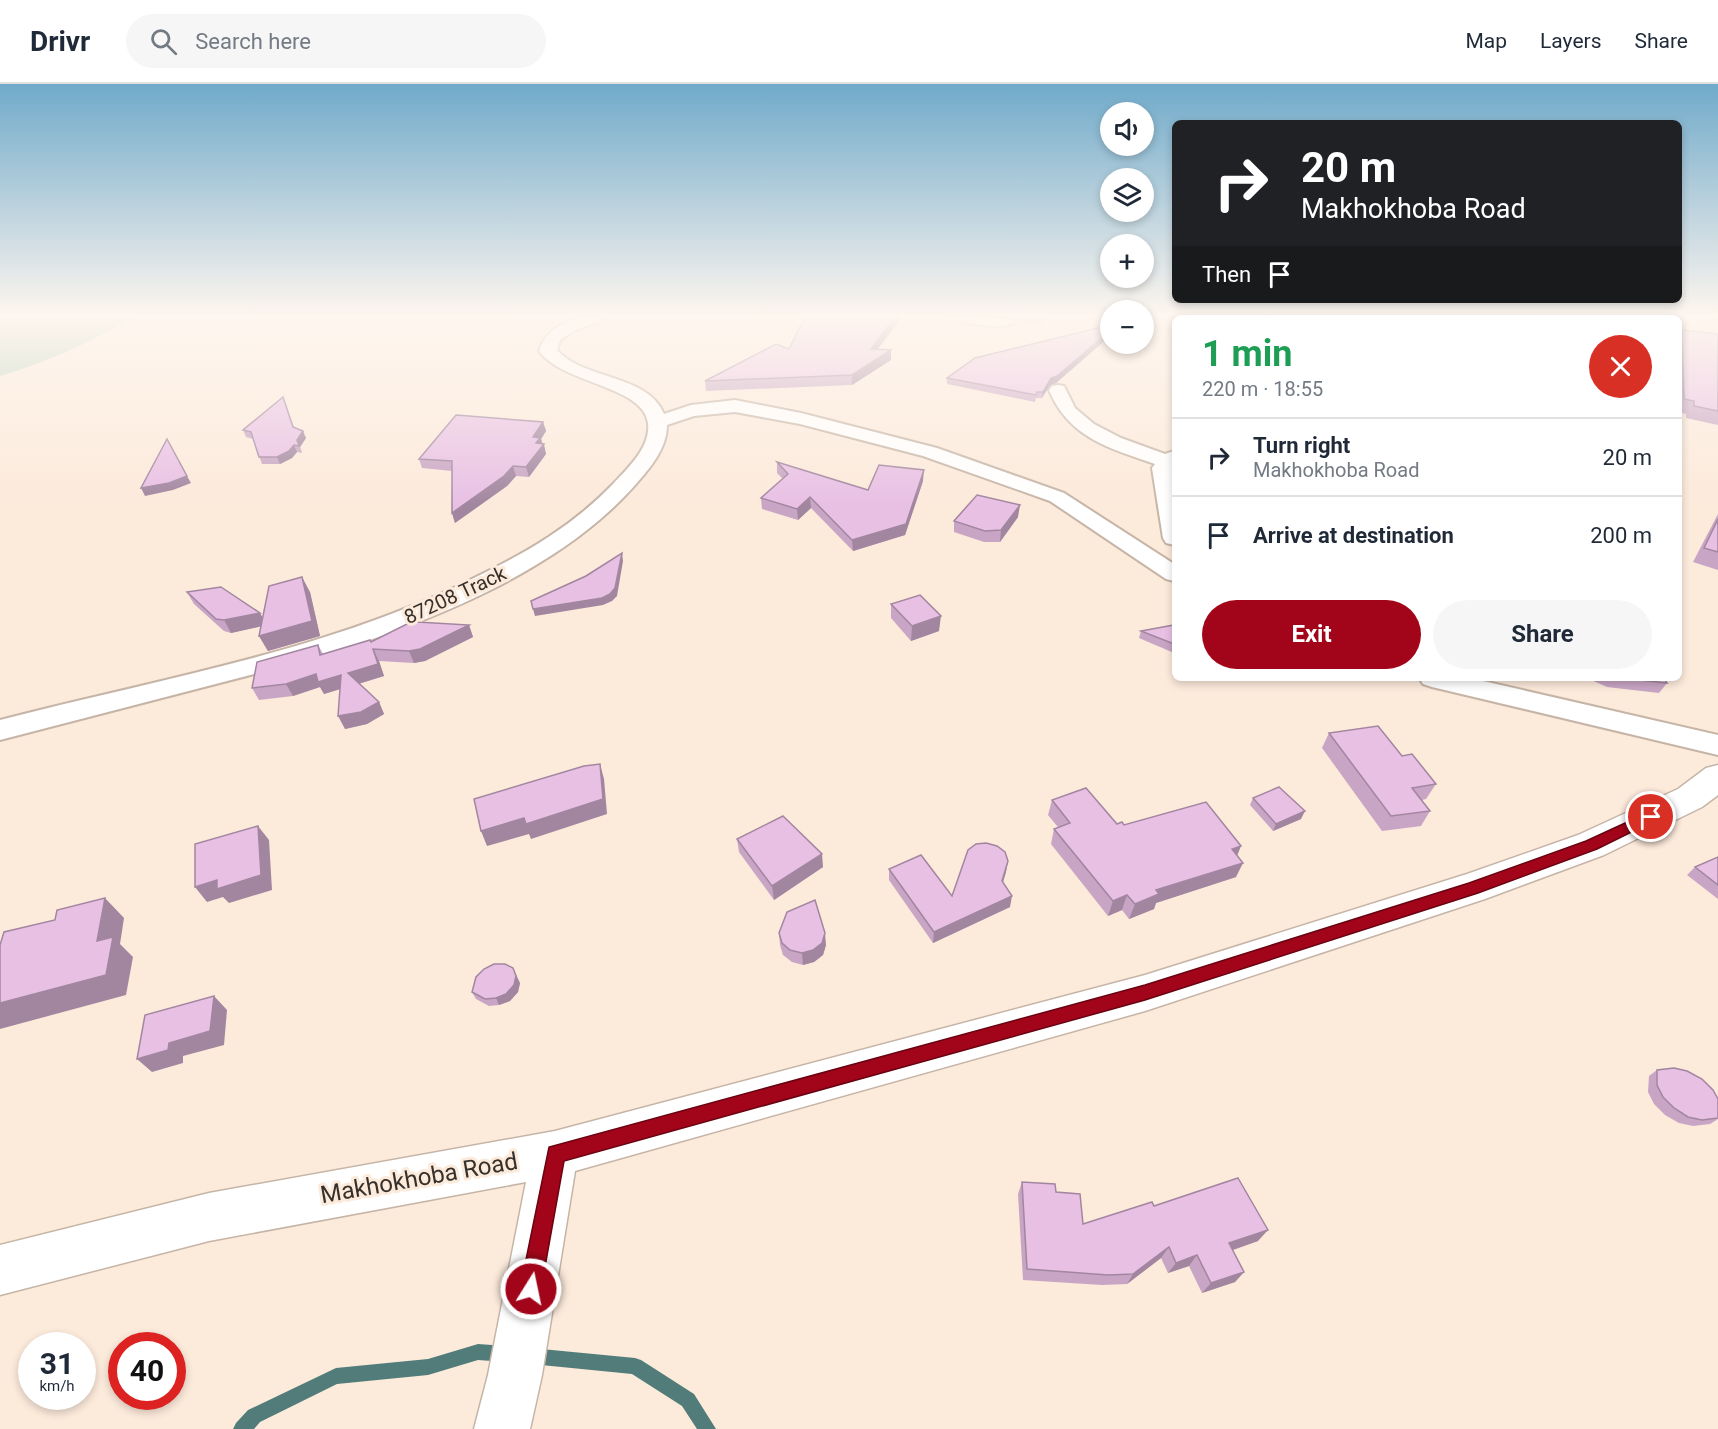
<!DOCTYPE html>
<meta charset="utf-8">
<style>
body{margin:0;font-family:Roboto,sans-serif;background:#f6f6f7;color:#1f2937;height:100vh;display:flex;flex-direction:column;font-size:22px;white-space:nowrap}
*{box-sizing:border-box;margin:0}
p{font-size:20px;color:#747a83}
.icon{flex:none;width:33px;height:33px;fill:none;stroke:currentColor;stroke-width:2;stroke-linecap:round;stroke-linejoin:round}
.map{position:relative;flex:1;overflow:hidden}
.side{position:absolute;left:1172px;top:231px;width:510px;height:366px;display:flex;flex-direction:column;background:#fff;border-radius:9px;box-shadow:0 3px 9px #0003}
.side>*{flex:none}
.hud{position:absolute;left:1172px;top:36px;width:510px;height:183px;border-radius:9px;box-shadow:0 3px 9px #0003;background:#202124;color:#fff;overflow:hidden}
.buttons{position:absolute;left:1100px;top:18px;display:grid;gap:12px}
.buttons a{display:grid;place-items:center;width:54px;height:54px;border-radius:50%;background:#fff;box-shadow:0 3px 9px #0003;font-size:30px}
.speed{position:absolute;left:18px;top:1248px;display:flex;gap:12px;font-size:30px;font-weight:700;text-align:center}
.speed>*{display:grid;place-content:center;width:78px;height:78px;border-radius:50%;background:#fff;box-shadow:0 3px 9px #0003;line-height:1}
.speed small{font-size:15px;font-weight:400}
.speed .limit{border:9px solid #d22;background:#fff;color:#111}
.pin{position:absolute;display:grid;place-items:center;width:51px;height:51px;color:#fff;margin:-26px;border:3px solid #fff;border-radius:50%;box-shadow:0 2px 6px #0007}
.me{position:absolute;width:66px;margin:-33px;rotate:10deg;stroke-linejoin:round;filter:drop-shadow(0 0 4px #0008)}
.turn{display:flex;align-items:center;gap:21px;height:126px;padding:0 30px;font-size:27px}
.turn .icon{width:78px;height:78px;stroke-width:2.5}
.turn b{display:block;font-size:42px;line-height:51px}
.then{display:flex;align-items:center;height:57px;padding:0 30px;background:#0003;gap:12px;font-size:22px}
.round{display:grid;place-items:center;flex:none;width:63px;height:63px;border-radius:32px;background:#f6f6f7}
.summary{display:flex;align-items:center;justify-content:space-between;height:102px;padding:0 30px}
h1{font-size:36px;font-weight:700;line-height:45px;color:#1e9e55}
.button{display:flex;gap:12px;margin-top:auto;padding:12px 30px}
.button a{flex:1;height:69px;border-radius:36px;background:#a2051a;color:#fff;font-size:24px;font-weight:700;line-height:69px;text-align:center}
.button a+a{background:#f6f6f7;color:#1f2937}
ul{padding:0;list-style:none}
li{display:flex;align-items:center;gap:18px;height:78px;padding:0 30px;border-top:2px solid #e0e1e3}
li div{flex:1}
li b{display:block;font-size:22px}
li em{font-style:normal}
header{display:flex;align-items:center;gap:36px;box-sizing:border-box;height:84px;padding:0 30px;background:#fff;border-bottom:2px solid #e0e1e3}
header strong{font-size:28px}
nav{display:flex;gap:33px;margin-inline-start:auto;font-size:21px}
.search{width:420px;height:54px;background:#f6f6f7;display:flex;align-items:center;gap:15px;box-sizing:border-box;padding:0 21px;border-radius:33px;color:#747a83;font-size:22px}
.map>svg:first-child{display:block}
.green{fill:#b6d2be}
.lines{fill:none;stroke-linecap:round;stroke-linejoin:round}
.stream{fill:#517c7a;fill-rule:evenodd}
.minor-casing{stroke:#c6b5a7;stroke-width:4}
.tertiary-casing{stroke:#c6b5a7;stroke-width:3}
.minor{fill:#fff;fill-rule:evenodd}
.tertiary{fill:#fff;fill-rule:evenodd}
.wall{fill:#c8a5c4}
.shaded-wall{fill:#a286a0}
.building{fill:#e8c0e4;stroke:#a286a0;stroke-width:1.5}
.route{fill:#a2051a;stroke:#690311;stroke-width:1.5}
.labels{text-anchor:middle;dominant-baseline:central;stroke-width:6;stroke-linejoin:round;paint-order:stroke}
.street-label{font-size:20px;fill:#36302a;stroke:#fceadb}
.near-street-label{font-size:24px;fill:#36302a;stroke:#fceadb}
</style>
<header>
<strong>Drivr</strong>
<div class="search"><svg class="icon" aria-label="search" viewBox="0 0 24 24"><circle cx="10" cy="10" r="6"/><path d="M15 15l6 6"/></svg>Search here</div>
<nav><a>Map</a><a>Layers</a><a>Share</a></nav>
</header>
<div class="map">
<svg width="1718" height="1345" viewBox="0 0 1718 1345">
<rect width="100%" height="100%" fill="#fceadb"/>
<path class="green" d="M 0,233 L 133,233 C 92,258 47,278 0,292 Z"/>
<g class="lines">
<g class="stream">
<polygon points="478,1260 506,1262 512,1264 514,1270 512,1276 506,1278 478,1276 428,1291 337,1300 260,1338 254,1345 233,1345 236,1339 248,1326 336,1284 428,1275"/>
<polygon points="531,1264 635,1274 641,1276 694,1310 716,1345 697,1345 682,1322 632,1290 531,1280 525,1278 523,1272 525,1266"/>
</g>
<g class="minor-casing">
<g id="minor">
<path d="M 582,233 L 604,233 L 602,236 L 574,247 L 560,256 L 557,266 C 583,296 648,290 664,330 L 691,321 L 735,316 L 801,329 L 937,364 L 1064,409 L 1174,480 L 1174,497 L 1166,495 L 1050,417 L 923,372 L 800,340 L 735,328 L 694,332 L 667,341 C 667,364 651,383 636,400 C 558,489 426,539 316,574 L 0,656 L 0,636 C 161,594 326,568 476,493 C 526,469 574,441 613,400 C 628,384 651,363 648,339 C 644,302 563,300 539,267 C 547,244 561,241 582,233 Z"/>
<path d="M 953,233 L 1013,235 L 1015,238 C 1008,246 960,241 953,233 Z"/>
<path d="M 1058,301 L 1064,302 L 1075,324 L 1094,340 L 1121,354 L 1165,370 L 1174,367 L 1174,381 L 1172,384 L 1174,397 L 1174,461 L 1166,459 L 1163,454 L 1152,384 L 1155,380 C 1109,364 1069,354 1049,306 L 1052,302 Z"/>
<polygon points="1419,594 1470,594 1718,651 1718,671 1432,603 1423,600"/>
</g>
</g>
<g class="tertiary-casing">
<polygon id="tertiary" points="1718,681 1718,711 1702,723 1604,771 1485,815 1145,927 575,1087 542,1291 530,1345 474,1345 488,1291 526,1098 209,1157 0,1211 0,1161 209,1109 555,1047 1145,891 1467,790 1578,751 1678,705 1706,684"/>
</g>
<use href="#minor" class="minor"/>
<use href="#tertiary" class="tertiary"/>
</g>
<g class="wall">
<polygon points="1012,233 1042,233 1042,240 1017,237"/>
<polygon points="1110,241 1110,252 1056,299 1050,301 1042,314 1036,314 1035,318 947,300 947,294"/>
<polygon points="1682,246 1718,250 1718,341 1686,334 1686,330 1678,328 1678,252"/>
<polygon points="789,265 891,266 891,276 852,301 706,307 705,297"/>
<polygon points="283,313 294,344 306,354 300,363 302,369 297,368 292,374 280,380 262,380 253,355 246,353 243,346"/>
<polygon points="543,338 546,347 541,355 546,370 529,393 516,392 507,402 455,439 452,429 452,387 422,384 419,375"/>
<polygon points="777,378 868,406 923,397 905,451 853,467 811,424 798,436 762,425 761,414 783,395 777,389"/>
<polygon points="1718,430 1718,486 1693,478"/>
<polygon points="1018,433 1000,458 984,458 954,448 954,437"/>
<polygon points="187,508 263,534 310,508 320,552 268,567 259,552 261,542 231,549 224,547 194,520"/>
<polygon points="891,520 939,547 911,557 891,534"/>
<polygon points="469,541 473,553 425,577 414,579 379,577 384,592 359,600 379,618 384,630 367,640 345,645 340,605 324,610 320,603 293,612 259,616 252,604 318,561 323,570 371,558"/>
<polygon points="1174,541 1174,569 1139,554 1141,547"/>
<polygon points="1562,594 1664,594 1667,599 1659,609 1607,603 1589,595 1570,596"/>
<polygon points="1329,649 1402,672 1436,700 1426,715 1422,716 1430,727 1421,742 1382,747 1322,664"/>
<polygon points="1253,714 1301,735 1273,747 1250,721"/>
<polygon points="1052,716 1117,740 1124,741 1237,771 1236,793 1156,819 1154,825 1129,835 1122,826 1108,832 1051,760 1054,745 1058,743 1048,731"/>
<polygon points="737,755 823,783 774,816 739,768"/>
<polygon points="1718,773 1718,815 1687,791 1695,783"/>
<polygon points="889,785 952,812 1006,788 1003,798 1010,823 933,859 889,796"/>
<polygon points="779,849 826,861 823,871 814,878 803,881 792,878 783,871 780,861"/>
<polygon points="520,899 518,908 510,917 499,921 489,922 476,915 472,908"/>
<polygon points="1657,986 1718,1015 1718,1035 1710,1040 1693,1042 1679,1039 1665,1031 1654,1020 1648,1008 1649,992"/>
<polygon points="1022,1098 1056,1108 1083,1140 1154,1122 1258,1157 1233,1166 1244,1188 1235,1198 1202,1209 1189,1182 1168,1189 1161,1174 1127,1200 1102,1201 1023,1196 1018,1110"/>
</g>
<g class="shaded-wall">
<polygon points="895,233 902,233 871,274 871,265"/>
<polygon points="1110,247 1110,252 1056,299 1050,301 1042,314 1043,308 1051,294"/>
<polygon points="891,266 891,276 852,301 852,291"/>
<polygon points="543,338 546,347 541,355 543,362 544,360 546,370 529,393 526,383 533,353"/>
<polygon points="303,347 306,354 300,363 302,369 297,356"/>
<polygon points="294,361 297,368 292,374 280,380 277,373"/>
<polygon points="513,382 516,392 507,402 455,439 452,429"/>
<polygon points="924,386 923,397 905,451 853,467 852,456"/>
<polygon points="187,392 191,399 173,406 145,412 141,404"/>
<polygon points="810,413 811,424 798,436 797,425"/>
<polygon points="1020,421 1018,433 1000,458 1001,446"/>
<polygon points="622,469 623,477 617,512 612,517 603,521 535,532 533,525"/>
<polygon points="302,493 310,508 320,552 268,567 259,552"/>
<polygon points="260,529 267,541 231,549 224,536"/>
<polygon points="941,532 939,547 911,557 912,542"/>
<polygon points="469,541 473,553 425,577 414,579 409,567"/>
<polygon points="373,565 379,577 384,592 354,601 348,589"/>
<polygon points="316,590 341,591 347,603 324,610 320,603 293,612 286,600"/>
<polygon points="379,618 384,630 367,640 345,645 338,632"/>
<polygon points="600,680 604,695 607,730 531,755 529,750 487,762 481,747"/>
<polygon points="1305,727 1301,735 1273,747 1276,740"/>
<polygon points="258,742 269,756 272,806 229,819 223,813 207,818 195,803"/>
<polygon points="1241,762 1235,777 1232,765"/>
<polygon points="822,770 823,783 774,816 772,802"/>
<polygon points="1008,777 1006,788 1000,808 1002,797"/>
<polygon points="1243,779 1236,793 1156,819 1154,825 1129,835 1135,820 1156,806"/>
<polygon points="1127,811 1122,826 1108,832 1113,817"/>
<polygon points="1012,812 1010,823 933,859 934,848"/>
<polygon points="105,814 124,834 120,860 133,873 126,911 0,945 0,919 97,857"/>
<polygon points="825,849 826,861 823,871 814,878 803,881 802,869"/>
<polygon points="513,884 520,899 518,908 510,917 499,921 496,914"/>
<polygon points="214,912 227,926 224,961 183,972 183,979 152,988 137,975 169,959"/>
<polygon points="1268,1146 1258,1157 1221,1170 1229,1159"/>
<polygon points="1169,1163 1161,1174 1127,1200 1133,1190"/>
<polygon points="1197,1171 1189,1182 1168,1189 1176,1179"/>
<polygon points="1244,1188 1235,1198 1202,1209 1211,1199"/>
</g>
<g class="building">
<polygon points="805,233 895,233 871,265 891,266 852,291 705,297 776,260 789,265"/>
<polygon points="1323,233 1366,233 1369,234 1323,234"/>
<polygon points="1501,233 1548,233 1548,234 1502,234"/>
<polygon points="1110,241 1110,247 1057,292 1051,294 1043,308 1037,308 1036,311 947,294 975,274"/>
<polygon points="1682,246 1718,250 1718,327 1694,322 1694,317 1684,315"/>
<polygon points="283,313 293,343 303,347 297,356 299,362 294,361 289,367 277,373 259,373 251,348 243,346"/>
<polygon points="456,331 543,338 533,353 540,354 536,359 544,360 526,383 513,382 504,392 452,429 452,377 419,375"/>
<polygon points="167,355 187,392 169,399 141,404"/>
<polygon points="777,378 868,406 879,381 924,386 906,440 852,456 810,413 797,425 761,414 788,390"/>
<polygon points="977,411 1020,421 1001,446 985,447 954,437"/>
<polygon points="1718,435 1718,468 1704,464"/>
<polygon points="622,469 615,504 610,510 602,514 533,525 531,517 586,492"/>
<polygon points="302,493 312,537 259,552 269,502"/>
<polygon points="221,503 260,529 224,536 216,535 187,508"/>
<polygon points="920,511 941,532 912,542 891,520"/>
<polygon points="417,538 469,541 420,565 409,567 373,565 378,580 348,589 379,618 361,628 338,632 341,591 318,598 316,590 286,600 252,604 257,578 318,561 320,571 370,556 371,558 407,540"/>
<polygon points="1174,541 1174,560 1141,547"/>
<polygon points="1622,594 1664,594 1667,599"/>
<polygon points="1378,642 1402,672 1412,670 1436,700 1412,704 1430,727 1391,732 1329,649"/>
<polygon points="600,680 603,715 526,740 524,734 481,747 474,715 584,682"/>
<polygon points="1279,703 1305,727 1276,740 1253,714"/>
<polygon points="1086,704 1117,740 1122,738 1124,741 1206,718 1241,762 1232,765 1243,779 1156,806 1159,810 1135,820 1127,811 1113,817 1054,745 1070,739 1052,716"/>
<polygon points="783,732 822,770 772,802 737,755"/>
<polygon points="258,742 261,791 217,805 217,796 195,803 195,760"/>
<polygon points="986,759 997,762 1005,768 1008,777 1002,797 1012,812 934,848 889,785 921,771 952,812 968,766 976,760"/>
<polygon points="1718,773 1718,801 1695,783"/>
<polygon points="105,814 97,857 113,853 106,891 0,919 0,861 4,848 55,836 57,826"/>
<polygon points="815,816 825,849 822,859 813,866 802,869 790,866 782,859 779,849 787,828"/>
<polygon points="494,880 505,880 513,884 516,892 514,901 506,910 496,914 485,915 472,908 476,893 484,885"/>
<polygon points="214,912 210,947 169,959 168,966 137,975 145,931"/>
<polygon points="1674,984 1687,987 1702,995 1713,1006 1718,1015 1718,1034 1702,1036 1688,1033 1674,1024 1663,1013 1657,1001 1657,986"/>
<polygon points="1238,1094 1268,1146 1229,1159 1244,1188 1211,1199 1197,1171 1176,1179 1169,1163 1133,1190 1108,1191 1027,1185 1022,1098 1055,1100 1056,1108 1080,1110 1083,1140 1152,1118 1154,1122"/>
</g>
<linearGradient id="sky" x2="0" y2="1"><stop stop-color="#70aaca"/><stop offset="0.55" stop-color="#fef6ef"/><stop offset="1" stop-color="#fef6ef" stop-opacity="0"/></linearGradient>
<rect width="1718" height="421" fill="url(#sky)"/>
<polygon class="route" points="1651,727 1656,729 1658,733 1656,736 1597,765 1478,809 1145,916 564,1077 541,1205 538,1212 531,1215 523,1212 520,1205 549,1063 1145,901 1469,799 1586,757"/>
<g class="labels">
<g class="street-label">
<text transform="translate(455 511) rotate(-25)">87208 Track</text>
</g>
<g class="near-street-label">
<text transform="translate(419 1094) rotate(-10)">Makhokhoba Road</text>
</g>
</g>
</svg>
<div class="buttons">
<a><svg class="icon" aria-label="sound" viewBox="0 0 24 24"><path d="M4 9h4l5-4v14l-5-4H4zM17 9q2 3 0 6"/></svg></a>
<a><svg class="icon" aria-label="layers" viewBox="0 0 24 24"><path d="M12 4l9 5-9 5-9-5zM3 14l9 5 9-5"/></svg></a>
<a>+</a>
<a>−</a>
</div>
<div class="speed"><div>31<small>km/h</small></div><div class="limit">40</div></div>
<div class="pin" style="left:1651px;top:733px;background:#d93025"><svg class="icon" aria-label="arrive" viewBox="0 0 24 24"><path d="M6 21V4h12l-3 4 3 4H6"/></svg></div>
<svg class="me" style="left:531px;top:1205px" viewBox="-20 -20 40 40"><circle r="17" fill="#a2051a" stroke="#fff" stroke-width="3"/><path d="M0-11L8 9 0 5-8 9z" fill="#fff"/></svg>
<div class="hud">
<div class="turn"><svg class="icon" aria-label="right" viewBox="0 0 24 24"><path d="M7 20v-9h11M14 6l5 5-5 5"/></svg><div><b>20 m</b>Makhokhoba Road</div></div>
<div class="then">Then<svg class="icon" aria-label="arrive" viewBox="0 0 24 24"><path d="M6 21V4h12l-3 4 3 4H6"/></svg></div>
</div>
<section class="side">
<div class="summary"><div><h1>1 min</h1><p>220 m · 18:55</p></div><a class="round" style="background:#d93025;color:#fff"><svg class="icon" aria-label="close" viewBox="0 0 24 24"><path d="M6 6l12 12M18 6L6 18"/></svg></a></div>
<ul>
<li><svg class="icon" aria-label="right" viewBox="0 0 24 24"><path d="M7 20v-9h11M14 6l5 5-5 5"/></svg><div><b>Turn right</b><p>Makhokhoba Road</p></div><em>20 m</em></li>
<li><svg class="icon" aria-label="arrive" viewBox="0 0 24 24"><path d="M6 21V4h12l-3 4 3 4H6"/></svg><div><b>Arrive at destination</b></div><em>200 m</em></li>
</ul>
<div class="button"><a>Exit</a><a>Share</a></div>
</section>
</div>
